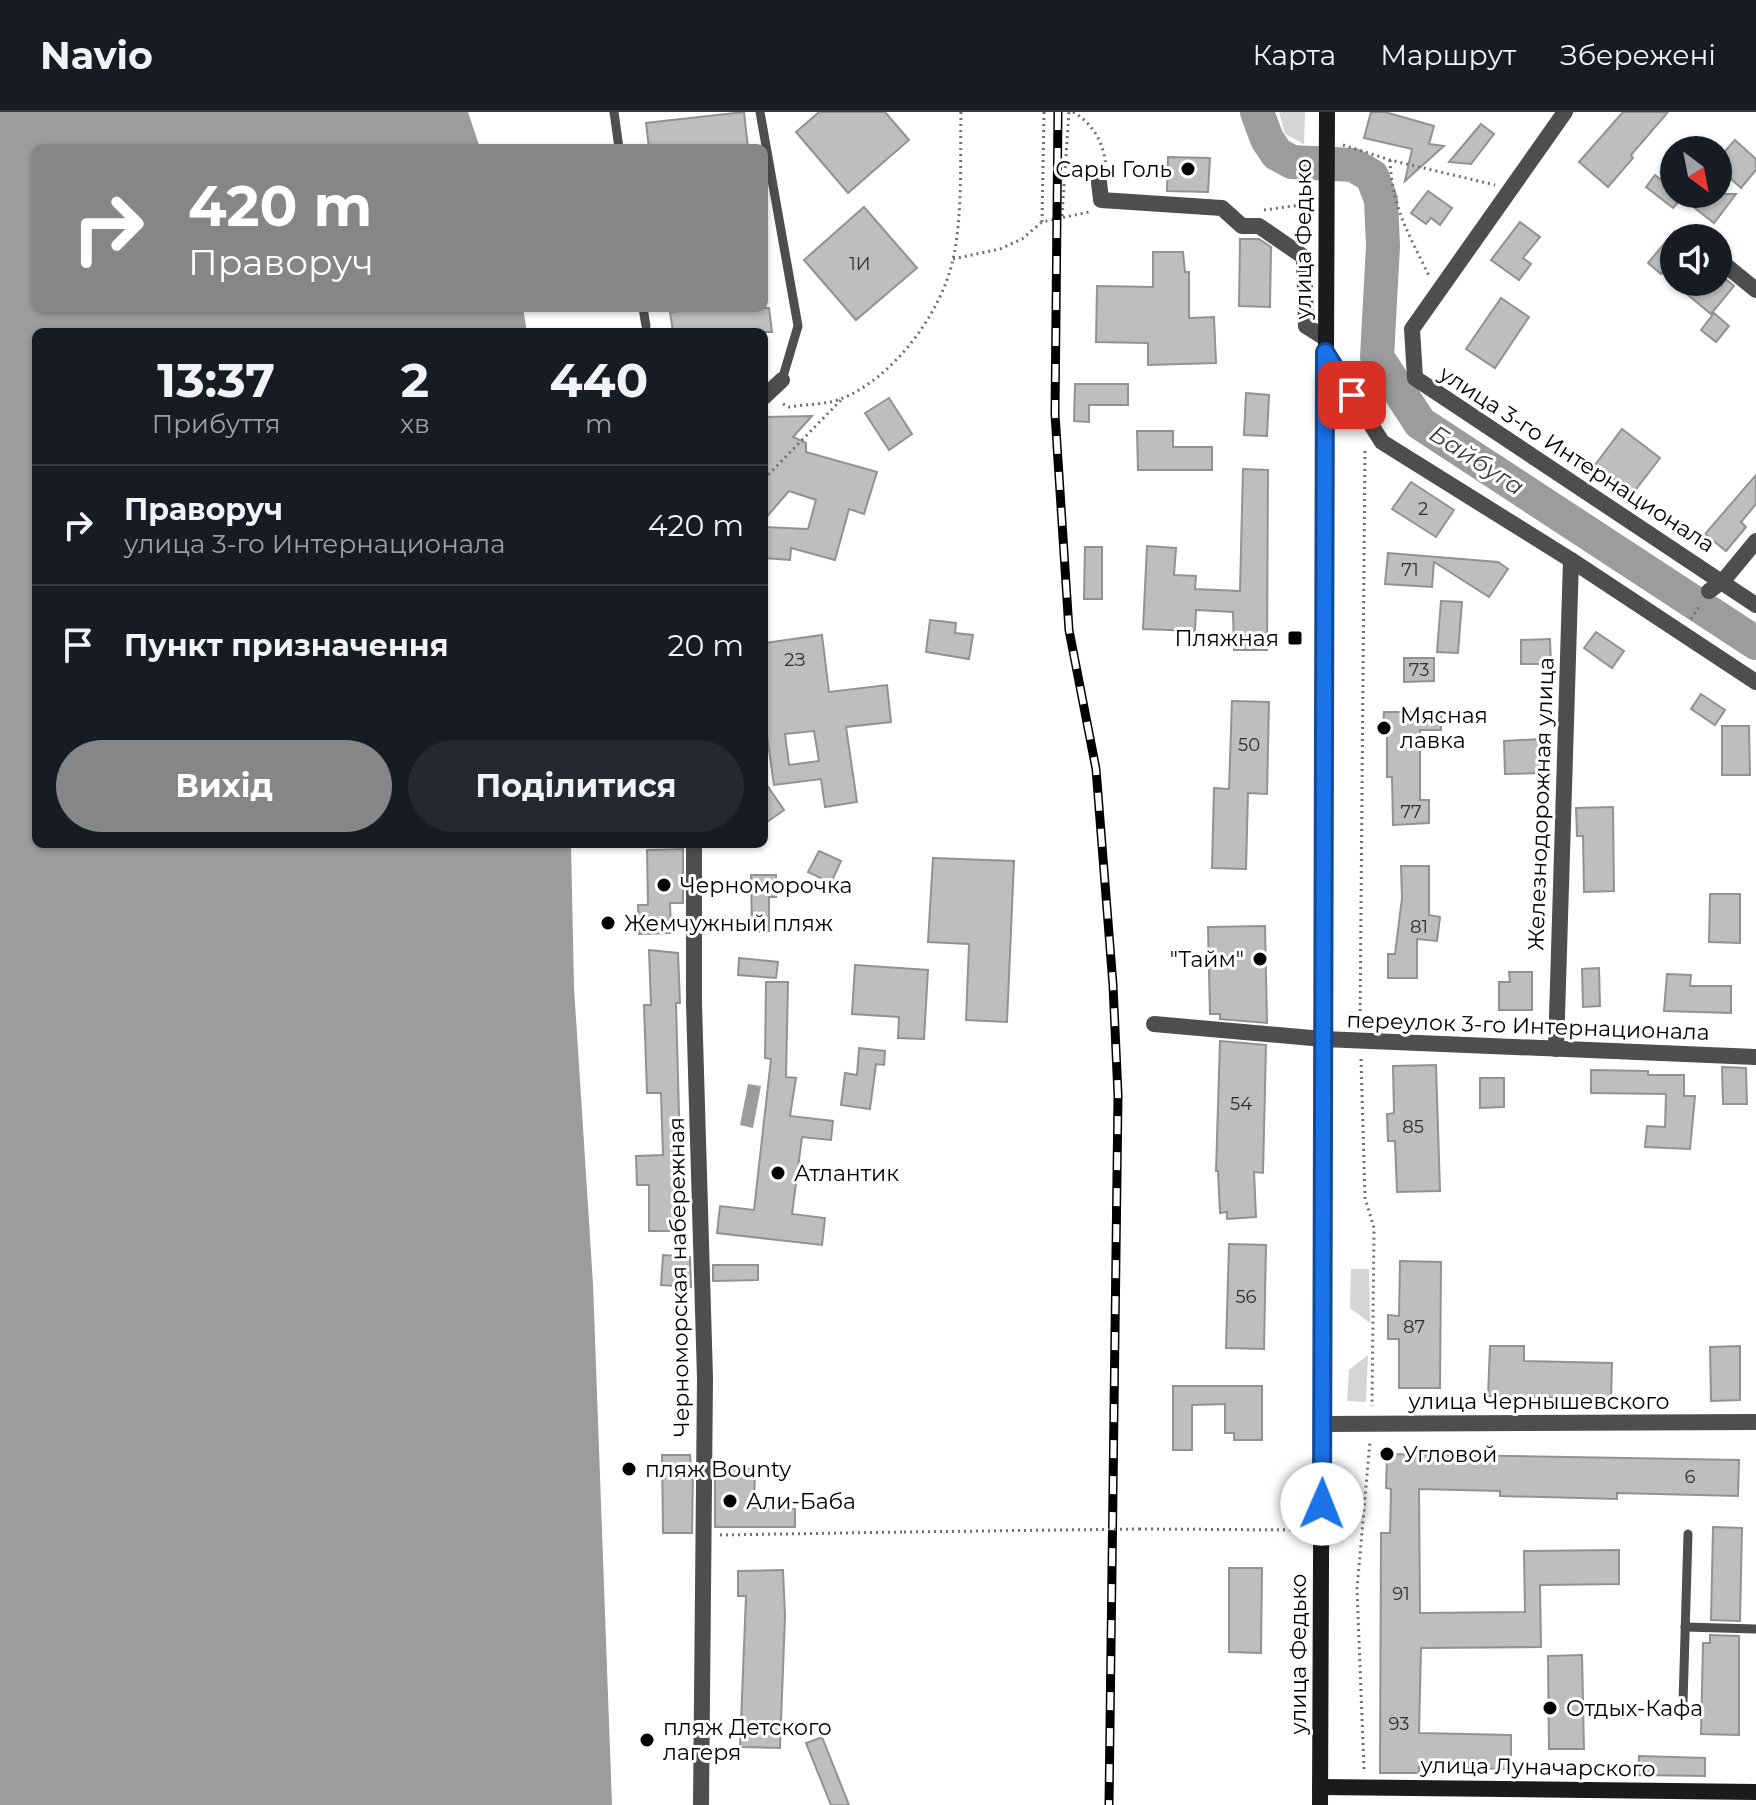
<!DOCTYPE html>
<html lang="uk">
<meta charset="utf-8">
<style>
body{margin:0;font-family:Montserrat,sans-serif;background:#242831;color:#f1f3f6;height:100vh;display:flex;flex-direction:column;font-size:30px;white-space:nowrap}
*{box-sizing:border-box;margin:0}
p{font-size:26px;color:#9ea1a6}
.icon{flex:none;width:44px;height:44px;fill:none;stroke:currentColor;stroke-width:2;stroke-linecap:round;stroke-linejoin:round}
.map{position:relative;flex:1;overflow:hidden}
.sheet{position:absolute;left:32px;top:216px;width:736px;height:520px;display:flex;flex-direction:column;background:#171b24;border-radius:12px;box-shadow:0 2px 6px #0004}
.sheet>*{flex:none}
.banner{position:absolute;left:32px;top:32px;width:736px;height:168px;border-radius:12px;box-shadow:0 2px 6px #0004;background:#858687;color:#fff;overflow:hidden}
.needle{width:52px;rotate:148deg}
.fabs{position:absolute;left:1660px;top:24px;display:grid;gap:16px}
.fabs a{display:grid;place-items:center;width:72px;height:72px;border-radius:50%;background:#171b24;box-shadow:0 2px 6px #0004;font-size:40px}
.pin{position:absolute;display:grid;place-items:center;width:68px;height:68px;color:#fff;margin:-34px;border-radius:16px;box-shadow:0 4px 12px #0006}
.me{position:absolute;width:88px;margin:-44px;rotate:1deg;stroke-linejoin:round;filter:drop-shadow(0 0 6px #0008)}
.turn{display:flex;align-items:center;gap:28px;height:168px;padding:0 24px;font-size:36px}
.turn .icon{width:104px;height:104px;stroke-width:2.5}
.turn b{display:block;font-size:56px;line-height:68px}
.eta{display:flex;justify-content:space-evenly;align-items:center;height:136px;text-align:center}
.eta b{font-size:48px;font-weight:700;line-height:56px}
.primary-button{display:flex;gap:16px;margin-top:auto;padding:16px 24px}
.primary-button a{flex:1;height:92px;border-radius:48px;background:#858687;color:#fff;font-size:32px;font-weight:700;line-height:92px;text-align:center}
.primary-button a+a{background:#242831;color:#f1f3f6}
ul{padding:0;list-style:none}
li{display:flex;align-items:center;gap:24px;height:120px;padding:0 24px;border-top:2px solid #363941}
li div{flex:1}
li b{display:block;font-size:30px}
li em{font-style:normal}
header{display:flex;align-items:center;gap:48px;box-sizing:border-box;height:112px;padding:0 40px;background:#171b24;border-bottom:2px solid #363941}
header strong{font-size:38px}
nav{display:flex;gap:44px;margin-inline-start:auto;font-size:28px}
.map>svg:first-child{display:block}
.green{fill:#d5d5d5}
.water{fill:#9c9c9c}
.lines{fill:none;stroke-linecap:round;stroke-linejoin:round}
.river{stroke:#9c9c9c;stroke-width:34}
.building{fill:#bebebe;stroke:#929292;stroke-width:2;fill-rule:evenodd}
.path{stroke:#707070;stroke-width:3;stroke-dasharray:2 4;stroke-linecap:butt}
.service{stroke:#4e4e4e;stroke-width:9}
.minor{stroke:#4e4e4e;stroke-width:16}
.secondary{stroke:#1b1b1b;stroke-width:16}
.rail-casing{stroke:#000;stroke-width:9}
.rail{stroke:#fff;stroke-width:6;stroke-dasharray:18;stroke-linecap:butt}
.path-bridge{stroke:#707070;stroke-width:3;stroke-dasharray:2 4;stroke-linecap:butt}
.route-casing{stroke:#114b97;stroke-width:20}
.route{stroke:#1a73e8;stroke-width:14}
.poi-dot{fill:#000;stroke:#fff;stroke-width:3}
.labels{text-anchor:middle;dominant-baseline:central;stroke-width:6;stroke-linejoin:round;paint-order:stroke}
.number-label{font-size:18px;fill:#303030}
.poi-label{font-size:22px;fill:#000;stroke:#fff;text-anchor:start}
.street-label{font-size:22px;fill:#000;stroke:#fff}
.water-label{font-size:24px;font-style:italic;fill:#3d3d3d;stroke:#fff}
</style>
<header>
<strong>Navio</strong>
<nav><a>Карта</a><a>Маршрут</a><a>Збережені</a></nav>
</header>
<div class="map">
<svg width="1756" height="1693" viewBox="0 0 1756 1693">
<rect width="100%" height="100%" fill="#fff"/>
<g class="green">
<polygon points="1279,0 1305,0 1304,32 1285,22"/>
<polygon points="1351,1157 1369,1157 1370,1211 1350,1196"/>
<polygon points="1368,1243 1366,1290 1347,1289 1349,1258"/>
</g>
<g class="water">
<polygon points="0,0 468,0 480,36 36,36 36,196 523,196 527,220 36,220 36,732 571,732 574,875 593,1172 612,1693 0,1693"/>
<polygon points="748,972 761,974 753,1016 740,1013"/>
</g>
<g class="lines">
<polyline class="river" points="1257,0 1267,27 1277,42 1292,50 1353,53 1372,64 1381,88 1383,134 1377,245 1420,311 1756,531"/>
</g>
<g class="building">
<polygon points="744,0 748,36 649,36 646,11"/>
<polygon points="819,0 885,0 909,28 848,81 796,20"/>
<polygon points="1371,0 1385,0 1434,14 1429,32 1444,34 1405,69 1412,37 1364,26"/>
<polygon points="1623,0 1668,0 1631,43 1633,46 1608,75 1579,50"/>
<polygon points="1481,12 1494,22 1471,52 1449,50"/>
<polygon points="1735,28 1756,47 1756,58 1741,76 1718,55 1718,47"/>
<polygon points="1168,45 1210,46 1208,80 1167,79"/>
<polygon points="1655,63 1674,78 1674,82 1736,82 1714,111 1682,86 1673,96 1646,75"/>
<polygon points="1428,79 1452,96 1440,113 1431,106 1426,112 1411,101"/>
<polygon points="864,95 917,156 856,208 804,148"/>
<polygon points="1520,110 1540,125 1523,146 1531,152 1519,168 1491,148"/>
<polygon points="1674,120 1674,147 1661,162 1648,151"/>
<polygon points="1240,127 1259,127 1271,135 1270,195 1239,194"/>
<polygon points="1153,140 1183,140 1185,160 1189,160 1189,206 1214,205 1216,251 1148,253 1148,231 1096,230 1097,174 1153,175"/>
<polygon points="1718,161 1734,174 1711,202 1687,182 1696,170 1718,170"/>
<polygon points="1501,186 1529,205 1495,256 1466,237"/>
<polygon points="712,196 769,196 772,220 673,220 670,200"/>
<polygon points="1714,201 1729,214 1716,230 1701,218"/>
<polygon points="1075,272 1128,272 1128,293 1089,293 1089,310 1074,309"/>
<polygon points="1246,281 1269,283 1267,324 1244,323"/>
<polygon points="889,286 912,322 889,338 865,301"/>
<polygon points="812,304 793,325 806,331 806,340 877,360 864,402 849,397 835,448 791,436 790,448 764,446 764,415 808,417 816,388 789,379 764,408 764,305"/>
<polygon points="1622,317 1660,346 1633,381 1595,353"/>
<polygon points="1137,319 1173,319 1173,335 1212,335 1212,358 1138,358"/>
<polygon points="1243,357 1268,358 1267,538 1234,538 1233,500 1196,498 1195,519 1143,517 1147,434 1176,436 1174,463 1196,464 1195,477 1240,479"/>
<polygon points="1756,363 1756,392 1741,410 1746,415 1726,439 1705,422"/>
<polygon points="1411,370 1454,398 1436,425 1392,397"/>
<polygon points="1085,435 1102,435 1102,487 1084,487"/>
<polygon points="1388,441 1498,450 1508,457 1489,485 1434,450 1432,475 1385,472"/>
<polygon points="1441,489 1462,490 1458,541 1437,540"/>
<polygon points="930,508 956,511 955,521 973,523 969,547 926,540"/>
<polygon points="1596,520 1624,539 1612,556 1584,536"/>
<path d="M 822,523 L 829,580 L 887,573 L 891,610 L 846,615 L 857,690 L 825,695 L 821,667 L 774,673 L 767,624 L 764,624 L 764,531 ZM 814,619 L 819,649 L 789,653 L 785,622 Z"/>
<polygon points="1550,527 1551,552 1521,552 1521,528"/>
<polygon points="1404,546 1434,546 1434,569 1404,570"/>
<polygon points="1701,582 1725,598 1715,613 1691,597"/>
<polygon points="1232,589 1269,590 1267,682 1248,681 1246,757 1212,756 1214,676 1229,677"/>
<polygon points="1384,600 1441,600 1441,618 1420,618 1420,688 1429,688 1429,711 1393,713 1392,665 1387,665 1387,617 1383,617"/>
<polygon points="1722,614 1749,614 1750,663 1722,663"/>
<polygon points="1542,627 1543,661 1505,662 1504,629"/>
<polygon points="764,669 784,698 764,712"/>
<polygon points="1613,695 1614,779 1584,780 1583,724 1577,724 1576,696"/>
<polygon points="683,737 683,791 670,791 671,821 639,822 638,793 648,793 647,738"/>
<polygon points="819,739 841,749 831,771 808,760"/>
<polygon points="933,746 1014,749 1007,910 966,908 969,832 928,830"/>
<polygon points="1401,754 1429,754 1429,803 1440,805 1437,829 1417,827 1417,866 1388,866 1388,842 1395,842 1402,786"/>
<polygon points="751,763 776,763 776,785 769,785 769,819 752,820"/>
<polygon points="1710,782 1740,782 1740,831 1709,830"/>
<polygon points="1265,814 1267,911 1220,907 1220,902 1210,902 1208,815"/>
<polygon points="649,838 678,841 680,891 676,891 681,1077 676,1077 676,1119 649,1119 649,1073 637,1073 636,1044 663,1043 661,981 647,981 644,893 651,893"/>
<polygon points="739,846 778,850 776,866 738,863"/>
<polygon points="855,853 928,858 924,927 898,926 899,905 852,902"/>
<polygon points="1599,856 1600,894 1583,895 1582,857"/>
<polygon points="1509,860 1532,860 1532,898 1499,898 1499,870 1510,870"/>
<polygon points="1667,862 1691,863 1690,874 1731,874 1731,901 1664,899"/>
<polygon points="766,870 788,870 786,965 796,966 790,1004 833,1009 831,1028 802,1025 792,1102 825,1106 822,1133 717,1121 720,1094 754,1098 771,947 765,946"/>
<polygon points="1220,929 1266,933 1263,1061 1254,1060 1256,1105 1227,1107 1227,1100 1220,1101 1218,1059 1216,1059"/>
<polygon points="859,936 885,939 884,953 876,952 870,997 841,993 845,961 857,963"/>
<polygon points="1436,953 1440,1079 1397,1080 1395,1029 1388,1029 1387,1002 1394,1001 1393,954"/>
<polygon points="1722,955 1746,956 1747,992 1723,992"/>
<polygon points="1591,958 1648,959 1648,963 1684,963 1684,984 1695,984 1690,1037 1645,1035 1647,1014 1665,1015 1666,982 1591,981"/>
<polygon points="1480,966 1504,966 1504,995 1480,996"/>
<polygon points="1229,1132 1266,1133 1264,1237 1226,1236"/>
<polygon points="663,1143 690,1145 691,1175 661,1173"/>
<polygon points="1400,1149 1441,1150 1440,1276 1399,1276 1399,1227 1388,1227 1388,1203 1399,1204"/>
<polygon points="713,1153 758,1153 758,1168 713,1169"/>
<polygon points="1490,1234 1524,1234 1524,1249 1612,1251 1611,1287 1488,1284"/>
<polygon points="1740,1234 1740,1288 1711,1289 1710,1235"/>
<polygon points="1173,1274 1262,1274 1262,1328 1234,1328 1234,1321 1225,1321 1225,1292 1192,1293 1192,1338 1173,1338"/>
<polygon points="1387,1342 1739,1348 1738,1384 1617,1381 1617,1387 1500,1384 1500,1379 1419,1377 1420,1501 1525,1500 1524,1439 1619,1438 1619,1472 1540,1473 1541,1535 1421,1536 1419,1621 1511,1623 1511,1657 1419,1655 1419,1661 1380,1661 1381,1421 1390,1421 1391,1377 1386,1376"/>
<polygon points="662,1343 690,1343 691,1356 693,1356 692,1421 663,1421"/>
<polygon points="715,1356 755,1357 754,1396 795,1397 795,1415 715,1415"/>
<polygon points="1713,1415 1742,1416 1740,1509 1711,1508"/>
<polygon points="1229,1456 1262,1456 1261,1541 1229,1540"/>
<polygon points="783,1458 785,1504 780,1636 740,1635 746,1484 738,1484 738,1459"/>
<polygon points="1710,1523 1739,1524 1739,1623 1701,1622 1703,1531 1710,1531"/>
<polygon points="1582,1543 1584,1637 1549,1637 1548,1544"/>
<polygon points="822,1625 849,1693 831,1693 806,1631"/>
<polygon points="1639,1644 1705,1646 1705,1664 1638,1663"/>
</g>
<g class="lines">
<g class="path">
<path d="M 1073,0 C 1094,12 1104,32 1106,55"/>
<polyline points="1343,33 1390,48 1495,73"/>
<path d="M 1390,48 C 1392,96 1409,122 1429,164"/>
<polyline points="1264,98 1308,92"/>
<polyline points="1062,104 1069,0"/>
<polyline points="1042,110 1044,0"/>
<polyline points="953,147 1000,137 1022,127 1042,110 1089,100"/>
<path d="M 783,292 L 789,295 C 806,292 828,293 843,286 C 894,265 942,200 953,147 C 963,102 960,46 961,0"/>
<polyline points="764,367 841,288"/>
<polyline points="1691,507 1700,493"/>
<polyline points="1360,911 1365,335"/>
<polyline points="1361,947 1365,1086 1374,1116 1372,1294"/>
<polyline points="1139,1417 1306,1418"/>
<polyline points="720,1423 904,1420"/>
<polyline points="1364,1657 1357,1477 1370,1329"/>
</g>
<g class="service">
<polyline points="614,0 619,36"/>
<polyline points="760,0 798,214 782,268"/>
<polyline points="643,196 646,214"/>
<polyline points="1685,1515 1756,1517"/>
<polyline points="1683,1591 1688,1422"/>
</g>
<g class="minor">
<polyline points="1565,0 1412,217 1415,266 1756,493"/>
<polyline points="1099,70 1101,88 1222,96 1242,114 1259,114 1304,145 1306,214 1325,226"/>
<polyline points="1689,123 1693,126"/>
<polyline points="1718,147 1756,178"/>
<polyline points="1325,240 1382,330 1571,448 1756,570"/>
<polyline points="764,285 782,268"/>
<polyline points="1709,479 1723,469 1756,429"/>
<polyline points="694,732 694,892 705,1266 701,1693"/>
<polyline points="1154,912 1323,927 1756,945"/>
<polyline points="1556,937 1571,448"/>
<polyline points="1323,1312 1756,1310"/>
</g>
<g class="secondary">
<polyline points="1320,1675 1756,1680"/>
<polyline points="1320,1693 1327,0"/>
</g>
<g class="rail-casing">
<polyline id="rail" points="1058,0 1055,302 1069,518 1096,657 1113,873 1118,983 1109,1693"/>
</g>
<use href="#rail" class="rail"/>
<polyline class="path-bridge" points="904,1420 1139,1417"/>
</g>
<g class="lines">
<g class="route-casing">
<polyline id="route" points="1322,1392 1325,240 1352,283"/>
</g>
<use href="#route" class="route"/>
</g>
<g class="poi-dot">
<circle cx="1188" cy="57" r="8"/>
<rect x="1287" y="518" width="16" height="16" rx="4"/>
<circle cx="1384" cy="616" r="8"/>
<circle cx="664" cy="773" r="8"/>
<circle cx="608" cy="811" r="8"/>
<circle cx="1260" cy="847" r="8"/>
<circle cx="778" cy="1061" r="8"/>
<circle cx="1387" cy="1342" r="8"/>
<circle cx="629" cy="1357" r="8"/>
<circle cx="730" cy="1389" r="8"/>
<circle cx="1550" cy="1596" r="8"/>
<circle cx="647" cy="1628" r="8"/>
</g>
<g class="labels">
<g class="number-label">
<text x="860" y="152">1И</text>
<text x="1423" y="397">2</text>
<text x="1410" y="458">71</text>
<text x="795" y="548">2З</text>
<text x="1419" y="558">73</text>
<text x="1249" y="633">50</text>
<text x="1411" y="700">77</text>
<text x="1419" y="815">81</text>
<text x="1241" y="992">54</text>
<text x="1413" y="1015">85</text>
<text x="1246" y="1185">56</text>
<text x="1414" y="1215">87</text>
<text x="1690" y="1365">6</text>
<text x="1401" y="1482">91</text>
<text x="1399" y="1612">93</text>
</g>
<g class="poi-label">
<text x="1172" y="57" text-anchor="end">Сары Голь</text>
<text x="1279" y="526" text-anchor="end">Пляжная</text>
<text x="1400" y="603">Мясная<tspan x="1400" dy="25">лавка</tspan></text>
<text x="680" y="773">Черноморочка</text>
<text x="624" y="811">Жемчужный пляж</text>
<text x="1244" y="847" text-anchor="end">"Тайм"</text>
<text x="794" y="1061">Атлантик</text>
<text x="1403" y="1342">Угловой</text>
<text x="645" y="1357">пляж Bounty</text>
<text x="746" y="1389">Али-Баба</text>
<text x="1566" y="1596">Отдых-Кафа</text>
<text x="663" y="1615">пляж Детского<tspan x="663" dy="25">лагеря</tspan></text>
</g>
<g class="street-label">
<text transform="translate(1303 127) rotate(-90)">улица Федько</text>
<text transform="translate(1577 347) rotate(33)">улица 3-го Интернационала</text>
<text transform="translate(1541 692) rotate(-88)">Железнодорожная улица</text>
<text transform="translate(1528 914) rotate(2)">переулок 3-го Интернационала</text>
<text transform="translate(679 1165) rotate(-91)">Черноморская набережная</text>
<text x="1539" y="1289">улица Чернышевского</text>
<text transform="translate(1298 1542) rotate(-90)">улица Федько</text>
<text transform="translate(1538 1655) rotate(1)">улица Луначарского</text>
</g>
<g class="water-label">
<text transform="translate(1477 348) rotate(33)">Байбуга</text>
</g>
</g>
</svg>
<div class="fabs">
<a><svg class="needle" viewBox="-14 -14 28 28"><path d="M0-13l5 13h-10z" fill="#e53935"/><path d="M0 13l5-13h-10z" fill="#9ea1a6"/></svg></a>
<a><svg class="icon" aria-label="sound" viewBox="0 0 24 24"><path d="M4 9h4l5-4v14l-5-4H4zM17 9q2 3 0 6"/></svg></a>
</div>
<div class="pin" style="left:1352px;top:283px;background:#d93025"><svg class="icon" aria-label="arrive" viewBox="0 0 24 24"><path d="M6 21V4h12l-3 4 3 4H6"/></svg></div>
<svg class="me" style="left:1322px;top:1392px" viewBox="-20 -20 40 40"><circle r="19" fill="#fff"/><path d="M0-13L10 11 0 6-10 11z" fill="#1a73e8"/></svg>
<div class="banner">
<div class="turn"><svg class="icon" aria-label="right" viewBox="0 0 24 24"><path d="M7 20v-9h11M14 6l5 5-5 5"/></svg><div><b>420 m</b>Праворуч</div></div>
</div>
<section class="sheet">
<div class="eta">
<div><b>13:37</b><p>Прибуття</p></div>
<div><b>2</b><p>хв</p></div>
<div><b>440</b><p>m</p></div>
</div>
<ul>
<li><svg class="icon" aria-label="right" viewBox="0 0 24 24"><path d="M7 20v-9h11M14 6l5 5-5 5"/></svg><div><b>Праворуч</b><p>улица 3-го Интернационала</p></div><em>420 m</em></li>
<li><svg class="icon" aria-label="arrive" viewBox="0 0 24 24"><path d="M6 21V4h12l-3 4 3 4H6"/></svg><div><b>Пункт призначення</b></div><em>20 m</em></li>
</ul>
<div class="primary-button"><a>Вихід</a><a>Поділитися</a></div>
</section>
</div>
